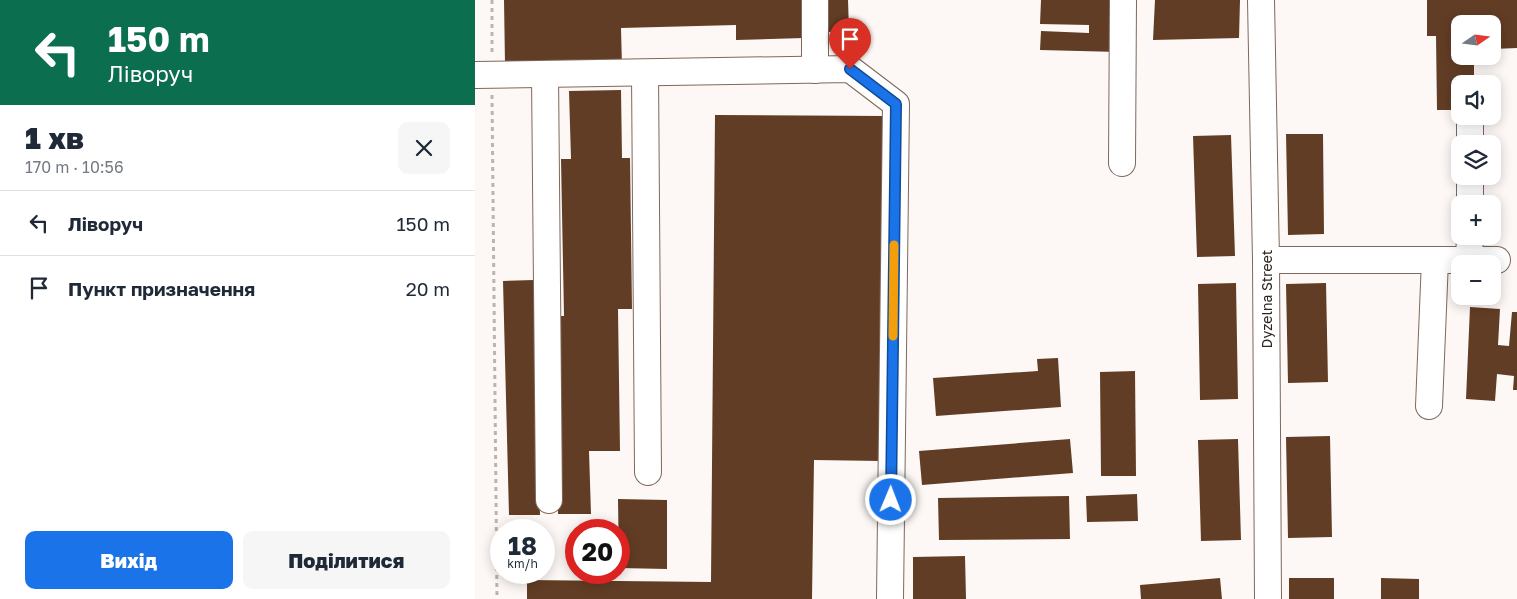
<!DOCTYPE html>
<html lang="uk">
<meta charset="utf-8">
<style>
body{margin:0;font-family:"Golos Text",sans-serif;background:#f6f6f7;color:#1f2937;height:100vh;display:flex;flex-direction:column;font-size:19px;white-space:nowrap}
*{box-sizing:border-box;margin:0}
p{font-size:16px;color:#747a83}
.icon{flex:none;width:28px;height:28px;fill:none;stroke:currentColor;stroke-width:2;stroke-linecap:round;stroke-linejoin:round}
.map{position:relative;flex:1;overflow:hidden}
.sheet{display:flex;flex-direction:column;background:#fff;width:475px}
.sheet>*{flex:none}
.guide{background:#0b6e4f;color:#fff;overflow:hidden}
.needle{width:32px;rotate:76deg}
.buttons{position:absolute;left:976px;top:15px;display:grid;gap:10px}
.buttons a{display:grid;place-items:center;width:50px;height:50px;border-radius:10px;background:#fff;box-shadow:0 2px 12px #0003;font-size:25px}
.speed{position:absolute;left:15px;top:519px;display:flex;gap:10px;font-size:25px;font-weight:700;text-align:center}
.speed>*{display:grid;place-content:center;width:65px;height:65px;border-radius:50%;background:#fff;box-shadow:0 2px 12px #0003;line-height:1}
.speed small{font-size:12px;font-weight:400}
.speed .limit{border:8px solid #d22;background:#fff;color:#111}
.pin{position:absolute;display:grid;place-items:center;width:42px;height:42px;color:#fff;margin:-51px -21px;border-radius:50% 50% 50% 0;rotate:-45deg;box-shadow:0 0 5px #0007}
.pin .icon{rotate:45deg}
.me{position:absolute;width:55px;margin:-28px;rotate:1deg;stroke-linejoin:round;filter:drop-shadow(0 0 4px #0008)}
.turn{display:flex;align-items:center;gap:18px;height:105px;padding:0 25px;font-size:22px}
.turn .icon{width:65px;height:65px;stroke-width:2.5}
.turn b{display:block;font-size:35px;line-height:42px}
.round{display:grid;place-items:center;flex:none;width:52px;height:52px;border-radius:10px;background:#f6f6f7}
.head{display:flex;align-items:center;justify-content:space-between;height:85px;padding:0 25px}
h1{font-size:30px;font-weight:800;line-height:38px}
.primary-button{display:flex;gap:10px;margin-top:auto;padding:10px 25px}
.primary-button a{flex:1;height:58px;border-radius:10px;background:#1a73e8;color:#fff;font-size:20px;font-weight:800;line-height:58px;text-align:center}
.primary-button a+a{background:#f6f6f7;color:#1f2937}
ul{padding:0;list-style:none}
li{display:flex;align-items:center;gap:15px;height:65px;padding:0 25px;border-top:1px solid #e0e1e3}
li div{flex:1}
li b{display:block;font-size:19px}
li em{font-style:normal}
main{display:flex;flex:1;min-height:0}
.map>svg:first-child{display:block}
.building{fill:#623d25}
.lines{fill:none;stroke-linecap:round;stroke-linejoin:round}
.minor-casing{stroke:#7d685b;stroke-width:28}
.path{stroke:#bab4b0;stroke-width:3;stroke-dasharray:4 4;stroke-linecap:butt}
.minor{stroke:#fff;stroke-width:26}
.route-casing{stroke:#114b97;stroke-width:12}
.route{stroke:#1a73e8;stroke-width:9}
.slow{stroke:#f59e0b;stroke-width:9}
.labels{text-anchor:middle;dominant-baseline:central;stroke-width:5;stroke-linejoin:round;paint-order:stroke}
.street-label{font-size:14px;fill:#2e2520;stroke:#fff}
</style>
<main>
<section class="sheet">
<div class="guide">
<div class="turn"><svg class="icon" aria-label="left" viewBox="0 0 24 24"><path d="M17 20v-9H6M10 6l-5 5 5 5"/></svg><div><b>150 m</b>Ліворуч</div></div>
</div>
<div class="head"><div><h1>1 хв</h1><p>170 m · 10:56</p></div><a class="round"><svg class="icon" aria-label="close" viewBox="0 0 24 24"><path d="M6 6l12 12M18 6L6 18"/></svg></a></div>
<ul>
<li><svg class="icon" aria-label="left" viewBox="0 0 24 24"><path d="M17 20v-9H6M10 6l-5 5 5 5"/></svg><div><b>Ліворуч</b></div><em>150 m</em></li>
<li><svg class="icon" aria-label="arrive" viewBox="0 0 24 24"><path d="M6 21V4h12l-3 4 3 4H6"/></svg><div><b>Пункт призначення</b></div><em>20 m</em></li>
</ul>
<div class="primary-button"><a>Вихід</a><a>Поділитися</a></div>
</section>
<div class="map">
<svg width="1042" height="599" viewBox="0 0 1042 599">
<rect width="100%" height="100%" fill="#fdf8f5"/>
<g class="building">
<polygon points="29,0 328,0 329,38 261,40 261,25 146,28 147,66 30,64"/>
<polygon points="351,0 373,0 374,32 351,32"/>
<polygon points="566,0 637,0 644,52 565,50 566,31 614,33 614,25 565,24"/>
<polygon points="680,0 765,0 764,38 678,40"/>
<polygon points="952,0 1042,0 1042,48 1018,49 1018,24 985,24 985,56 999,56 999,84 985,84 985,110 962,110 961,36 952,36"/>
<polygon points="146,90 147,158 155,158 157,309 143,309 145,451 114,451 116,514 83,514 81,316 89,316 86,159 96,159 94,91"/>
<polygon points="240,115 409,116 406,461 339,460 337,599 52,599 52,580 236,582"/>
<polygon points="811,134 848,134 849,234 813,235"/>
<polygon points="756,135 760,256 722,257 718,136"/>
<polygon points="59,280 65,515 34,515 28,281"/>
<polygon points="761,283 763,399 725,400 723,284"/>
<polygon points="851,283 853,382 813,383 811,284"/>
<polygon points="995,307 1025,309 1023,345 1034,346 1037,312 1042,312 1042,390 1038,390 1039,376 1022,374 1020,401 991,399"/>
<polygon points="583,358 586,407 461,416 458,378 563,371 562,359"/>
<polygon points="660,371 661,476 626,476 625,372"/>
<polygon points="855,436 857,537 813,538 811,437"/>
<polygon points="595,439 598,473 447,485 444,451"/>
<polygon points="763,439 766,540 726,541 723,440"/>
<polygon points="662,494 663,521 612,522 611,496"/>
<polygon points="594,496 595,539 464,540 463,498"/>
<polygon points="143,499 192,500 192,569 144,568"/>
<polygon points="490,556 491,599 438,599 438,557"/>
<polygon points="745,578 747,599 666,599 665,585"/>
<rect x="814" y="578" width="45" height="21"/>
<polygon points="906,578 944,579 944,599 906,599"/>
</g>
<g class="lines">
<g class="minor-casing">
<g id="minor">
<polyline points="340,0 340,70"/>
<polyline points="786,0 791,260 793,599"/>
<polyline points="170,73 173,472"/>
<polyline points="70,74 74,500"/>
<polyline points="0,75 375,69 421,104 415,599"/>
<polyline points="995,144 995,123"/>
<polyline points="647,163 648,0"/>
<polyline points="995,204 995,176"/>
<polyline points="791,260 1022,260"/>
<polyline points="994,260 995,236"/>
<polyline points="954,406 960,260"/>
</g>
</g>
<g class="path">
<polyline points="17,0 17,53"/>
<polyline points="17,95 22,599"/>
</g>
<use href="#minor" class="minor"/>
</g>
<g class="lines">
<g class="route-casing">
<polyline id="route" points="375,69 421,104 416,500"/>
</g>
<use href="#route" class="route"/>
<polyline class="slow" points="418,336 419,245"/>
</g>
<g class="labels">
<g class="street-label">
<text transform="translate(791 299) rotate(-90)">Dyzelna Street</text>
</g>
</g>
</svg>
<div class="buttons">
<a><svg class="needle" viewBox="-14 -14 28 28"><path d="M0-13l5 13h-10z" fill="#e53935"/><path d="M0 13l5-13h-10z" fill="#747a83"/></svg></a>
<a><svg class="icon" aria-label="sound" viewBox="0 0 24 24"><path d="M4 9h4l5-4v14l-5-4H4zM17 9q2 3 0 6"/></svg></a>
<a><svg class="icon" aria-label="layers" viewBox="0 0 24 24"><path d="M12 4l9 5-9 5-9-5zM3 14l9 5 9-5"/></svg></a>
<a>+</a>
<a>−</a>
</div>
<div class="speed"><div>18<small>km/h</small></div><div class="limit">20</div></div>
<div class="pin" style="left:375px;top:69px;background:#d93025"><svg class="icon" aria-label="arrive" viewBox="0 0 24 24"><path d="M6 21V4h12l-3 4 3 4H6"/></svg></div>
<svg class="me" style="left:416px;top:500px" viewBox="-20 -20 40 40"><circle r="17" fill="#1a73e8" stroke="#fff" stroke-width="3"/><path d="M0-11L8 9 0 5-8 9z" fill="#fff"/></svg>
</div>
</main>
